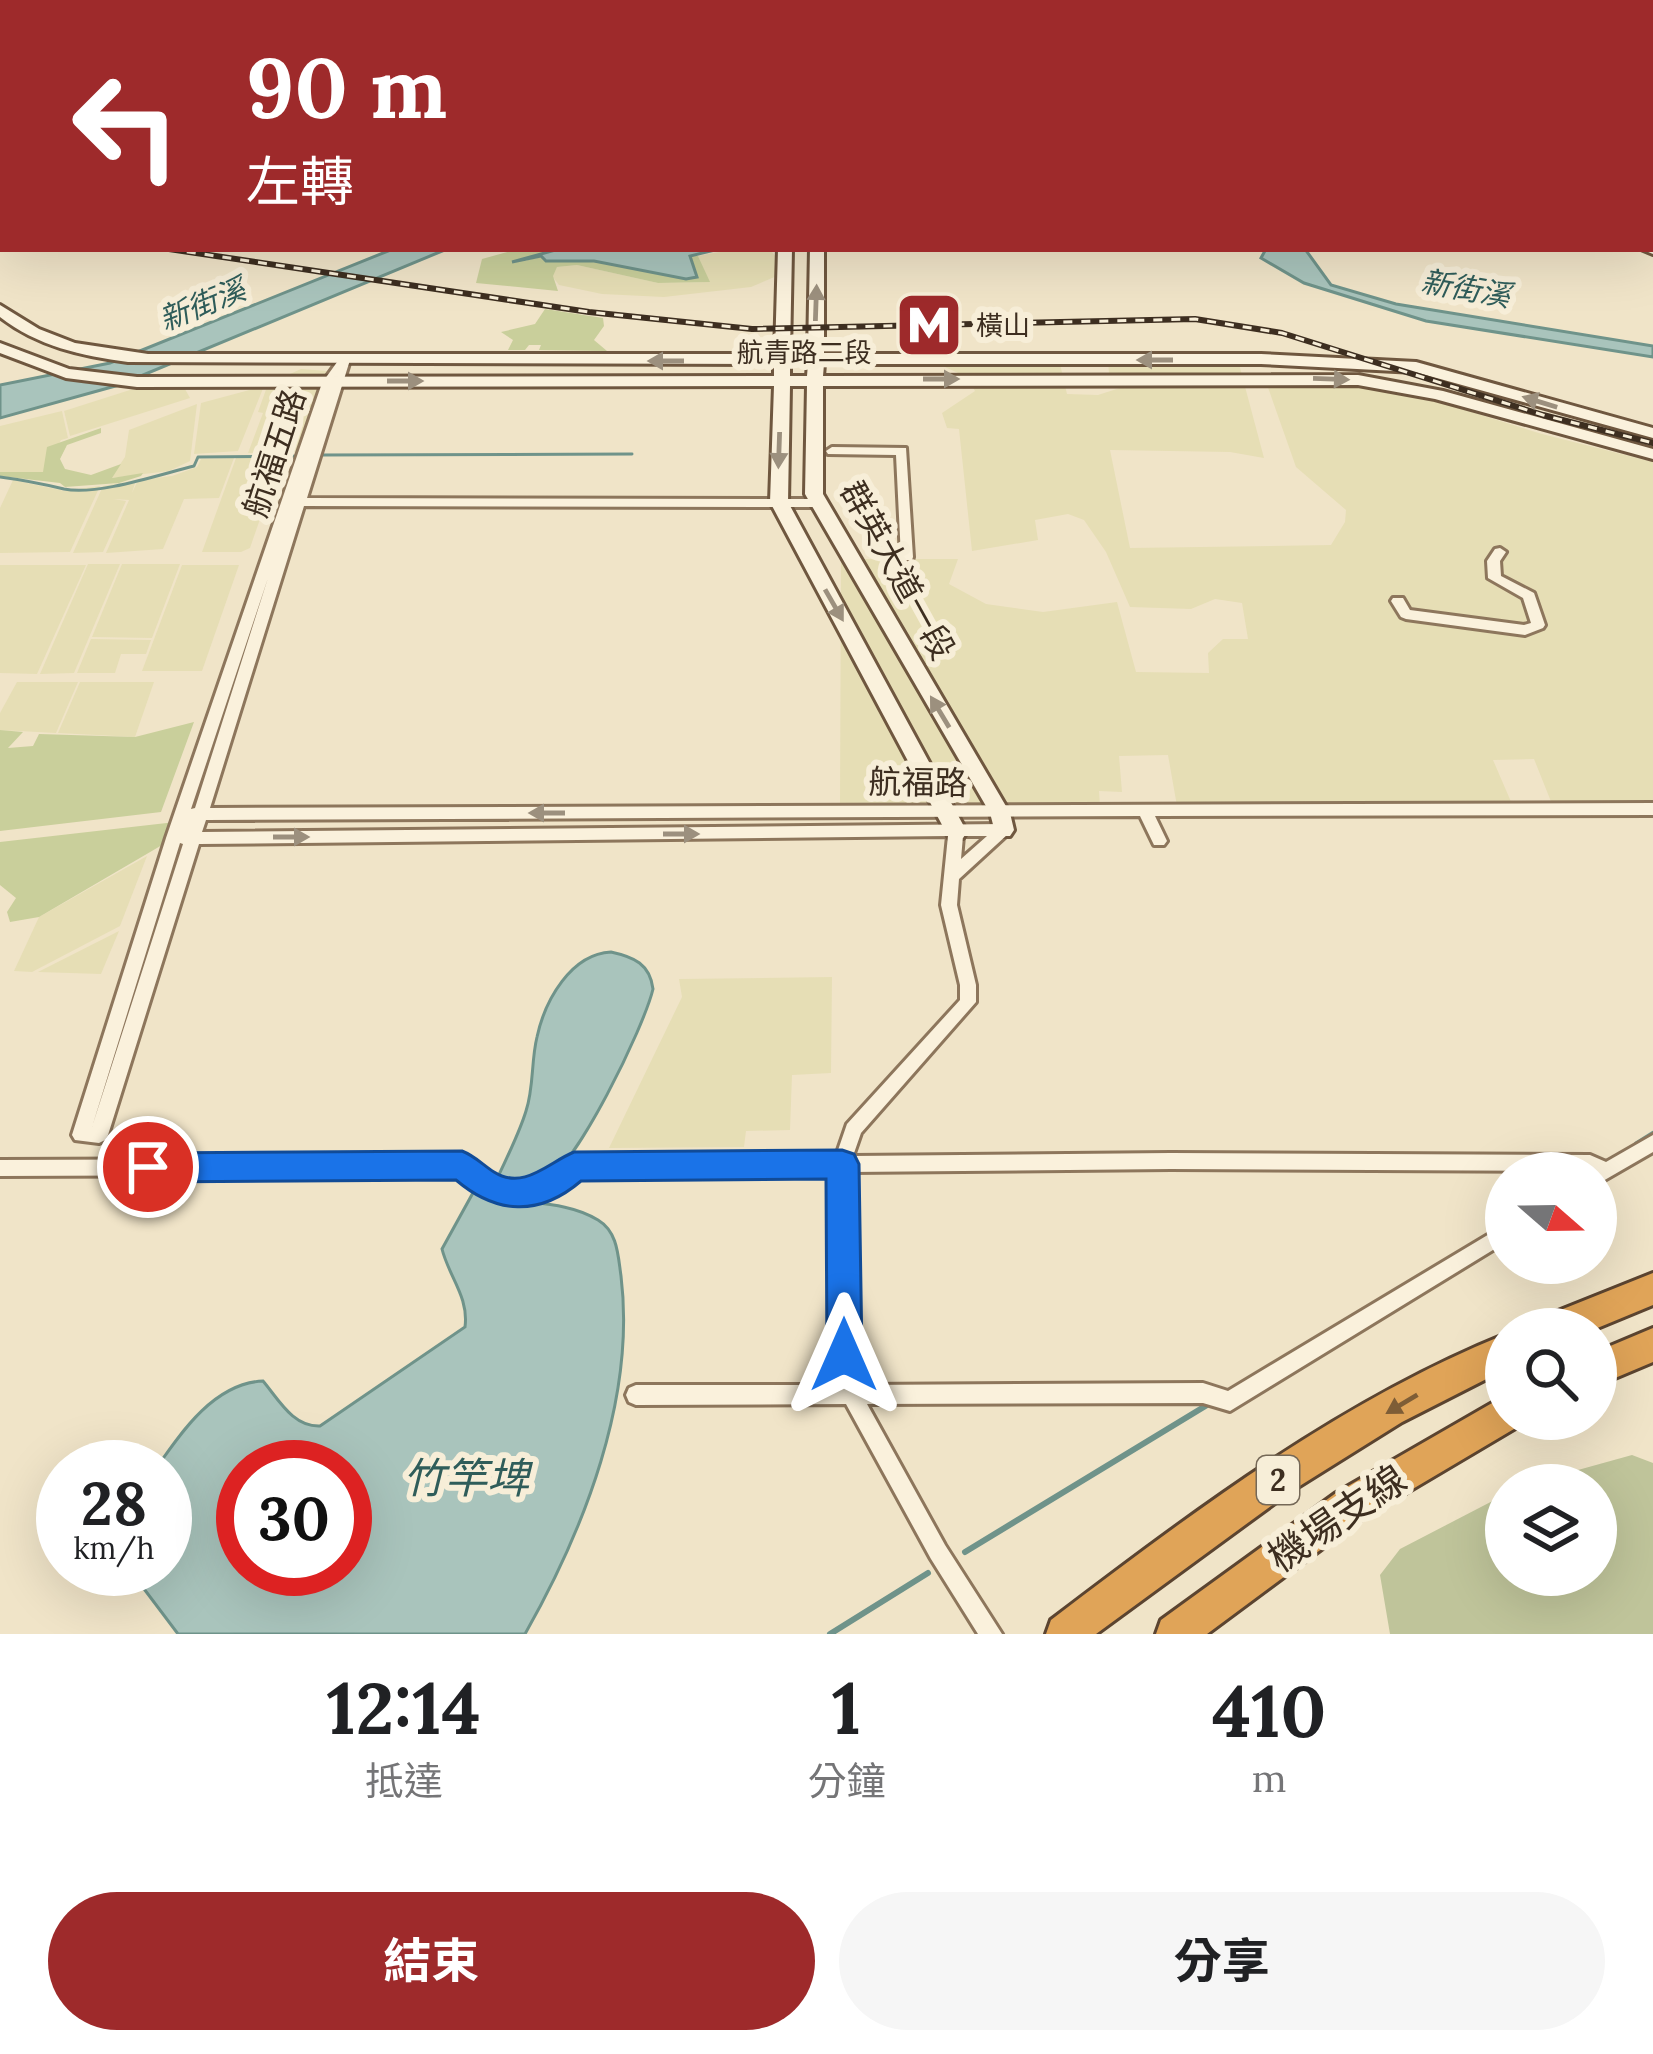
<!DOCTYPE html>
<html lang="zh-TW">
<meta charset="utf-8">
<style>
body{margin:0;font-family:Lora,"Noto Sans TC",serif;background:#f6f6f6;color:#202124;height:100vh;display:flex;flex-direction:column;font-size:45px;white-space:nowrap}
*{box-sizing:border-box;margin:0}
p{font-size:39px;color:#757577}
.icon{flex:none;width:66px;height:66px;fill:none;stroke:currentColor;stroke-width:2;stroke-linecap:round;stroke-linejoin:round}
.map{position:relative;height:1634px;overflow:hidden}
.panel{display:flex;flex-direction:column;background:#fff;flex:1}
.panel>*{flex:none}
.top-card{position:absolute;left:0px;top:0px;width:1653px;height:252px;box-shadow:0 12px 48px #0002;background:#9e2a2b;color:#fff;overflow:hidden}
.needle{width:78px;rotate:110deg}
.buttons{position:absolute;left:1485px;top:1152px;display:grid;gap:24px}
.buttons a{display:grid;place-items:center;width:132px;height:132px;border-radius:50%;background:#fff;box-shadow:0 12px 48px #0002;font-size:60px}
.speed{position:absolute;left:36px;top:1440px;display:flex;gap:24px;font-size:60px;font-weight:700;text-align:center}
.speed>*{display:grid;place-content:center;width:156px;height:156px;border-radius:50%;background:#fff;box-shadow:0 12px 48px #0002;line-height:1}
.speed small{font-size:30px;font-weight:400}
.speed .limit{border:18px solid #d22;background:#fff;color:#111}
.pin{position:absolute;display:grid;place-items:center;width:102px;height:102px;color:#fff;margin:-51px;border:6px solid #fff;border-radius:50%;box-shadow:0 3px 12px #0007}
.me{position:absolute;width:132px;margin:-66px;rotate:0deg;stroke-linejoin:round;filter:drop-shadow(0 0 9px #0008)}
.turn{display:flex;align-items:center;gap:42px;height:252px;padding:0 48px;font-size:54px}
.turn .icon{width:156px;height:156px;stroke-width:2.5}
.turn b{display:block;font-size:84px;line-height:102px}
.eta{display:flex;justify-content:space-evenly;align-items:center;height:204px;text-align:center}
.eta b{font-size:72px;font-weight:700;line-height:84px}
.cta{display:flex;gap:24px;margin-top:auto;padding:24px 48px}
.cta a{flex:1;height:138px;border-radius:72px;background:#9e2a2b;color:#fff;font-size:48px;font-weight:700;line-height:138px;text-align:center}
.cta a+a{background:#f6f6f6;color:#202124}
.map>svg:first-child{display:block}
.farmland{fill:#e6deb5}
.green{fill:#c9cf9b}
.cemetery{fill:#bfc49a}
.water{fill:#a9c4bc;stroke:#6f938a;stroke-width:3;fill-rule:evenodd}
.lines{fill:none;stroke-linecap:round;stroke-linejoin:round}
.stream-far1{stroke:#6f938a;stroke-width:3}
.stream{stroke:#6f938a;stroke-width:6}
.street-casing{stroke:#8d765c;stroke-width:6}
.secondary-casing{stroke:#6f573f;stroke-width:6}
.highway-casing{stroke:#5b4430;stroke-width:6}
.street{fill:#faf1dc;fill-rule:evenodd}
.secondary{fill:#faf1dc;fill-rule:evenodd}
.highway{fill:#e0a458;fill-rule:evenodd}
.rail-casing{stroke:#3d2e20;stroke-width:6}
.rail{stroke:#f7eed8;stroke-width:3;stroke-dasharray:9;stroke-linecap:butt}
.oneway{fill:#9c907e}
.oneway2{fill:#7e5d36}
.route{fill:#1a73e8;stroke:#114b97;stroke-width:3}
.labels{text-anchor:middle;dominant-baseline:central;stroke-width:12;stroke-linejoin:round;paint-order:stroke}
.far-poi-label{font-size:27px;fill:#3d2e20;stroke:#f7eed8;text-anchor:start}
.far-street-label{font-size:27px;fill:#3d2e20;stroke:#f7eed8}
.far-water-label{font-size:30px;font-style:italic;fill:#2f5d5a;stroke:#f7eed8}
.shield{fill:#f7eed8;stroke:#756857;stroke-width:3}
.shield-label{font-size:30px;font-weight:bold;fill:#3d2e20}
.street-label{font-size:33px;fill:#3d2e20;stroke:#f7eed8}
.near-street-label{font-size:39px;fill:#3d2e20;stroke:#f7eed8}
.near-water-label{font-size:42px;font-style:italic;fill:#2f5d5a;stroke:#f7eed8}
</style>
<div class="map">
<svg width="1653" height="1634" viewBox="0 0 1653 1634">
<rect width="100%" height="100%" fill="#f0e4c8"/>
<g class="farmland">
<polygon points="736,249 769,249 789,271 751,287 664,297 602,294 559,285 552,276 557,267 577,265 658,283 709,282 698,256"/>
<polygon points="1108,362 1239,364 1264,458 1230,452 1110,450 1130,548 1331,545 1345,522 1346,510 1296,467 1265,379 1367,385 1417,395 1542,434 1653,462 1653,803 1552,804 1534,759 1493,760 1512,804 1177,806 1168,755 1119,756 1122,792 1099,791 1100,806 840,804 841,559 958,559 949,584 986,604 1043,612 1117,602 1136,672 1209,673 1208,653 1223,639 1248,639 1242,603 1215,599 1191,609 1130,607 1106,552 1084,520 1068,514 1035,520 1038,540 972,551 959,429 947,428 942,413 975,391 967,377 936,363 1060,364 1067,394 1098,395 1132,384 1131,373 1109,373"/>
<polygon points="301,369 327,371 299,452 248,453 263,413 258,412 268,384"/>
<polygon points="177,375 190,398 70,436 64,411"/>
<polygon points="264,386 238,451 194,454 201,403"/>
<polygon points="197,404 190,461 169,471 111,478 125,457 129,430"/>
<polygon points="62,411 68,438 61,440 43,472 0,472 0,426"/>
<polygon points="234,458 219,498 184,499 163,549 106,553 129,500 113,499 126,501 103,552 73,553 103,486 136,480 132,493 138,480 172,476 197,467 201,459"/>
<polygon points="236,458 281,458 250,548 241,552 202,552"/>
<polygon points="13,480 65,491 100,486 70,552 0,553 0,508"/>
<polygon points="88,564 120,564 74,673 40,674"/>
<polygon points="122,564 180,564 152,638 92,637"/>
<polygon points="0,565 86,565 37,674 0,673"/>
<polygon points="182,565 239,565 202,671 142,671"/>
<polygon points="91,639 151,640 146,654 121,654 115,673 77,673"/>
<polygon points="17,682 78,682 56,733 0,730 0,713"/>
<polygon points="80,682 154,682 135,737 58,733"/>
<polygon points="147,856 120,926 32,972 14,971 39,917"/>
<polygon points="119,931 101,974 38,972"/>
<polygon points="832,977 831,1073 792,1075 790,1130 746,1131 744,1147 609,1148 682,997 679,979"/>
</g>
<g class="green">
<path d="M 518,249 L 559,249 L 524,261 C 571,245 636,273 685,279 L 690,256 L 698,256 L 710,282 L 658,283 L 577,265 L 557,267 L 553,276 L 558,291 L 476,283 L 482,259 Z"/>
<polygon points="545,309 603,318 604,326 594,340 607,351 539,350 541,345 529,345 525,350 508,350 513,340 501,332 535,324"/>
<polygon points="101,428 101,433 67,445 60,459 65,469 91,475 121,464 112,478 143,473 141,476 119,483 65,487 60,483 0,476 0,472 43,472 47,447"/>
<polygon points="194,722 161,812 0,831 0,730 23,732 8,748 33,746 39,734 135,737"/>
<polygon points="193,820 198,824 39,917 10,922 7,912 16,898 0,885 0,842"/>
</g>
<polygon class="cemetery" points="1632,1455 1653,1463 1653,1634 1390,1634 1380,1575 1400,1549 1506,1494 1506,1575 1596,1575 1596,1485 1524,1485"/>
<g class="water">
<polygon points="393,249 447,249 119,385 0,418 0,385 110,363"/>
<polygon points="559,249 719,249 690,256 697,277 686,279 594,261 546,261 541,256 512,262"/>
<polygon points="1266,249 1305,249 1331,285 1396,304 1653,346 1653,357 1426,321 1304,283 1261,258"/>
<path d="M 611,952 C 634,957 650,964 653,989 C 644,1027 576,1168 543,1183 C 529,1189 511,1182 497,1179 C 507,1157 519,1134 526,1111 C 534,1087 531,1061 537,1037 C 545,1000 571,954 611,952 Z"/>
<path d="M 474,1191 C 513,1207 561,1197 598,1220 C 618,1232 618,1256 621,1276 C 636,1398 584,1530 525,1634 L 178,1634 L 129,1569 L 165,1569 L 165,1467 L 157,1467 C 182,1431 215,1383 263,1381 C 279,1400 293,1427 320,1426 L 465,1327 C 469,1297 449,1277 442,1249 ZM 243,1467 L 345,1467 L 345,1569 L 243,1569 Z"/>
</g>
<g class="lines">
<g class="stream-far1">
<polyline points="319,455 632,454"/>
<path d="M 0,477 C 23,480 43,484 64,489 C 97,496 161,474 194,466 L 198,457 L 302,456"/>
</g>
<g class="stream">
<polyline points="1637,1144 1653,1134"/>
<polyline points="965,1552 1212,1402"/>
<polyline points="830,1634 928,1573"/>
</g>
<g class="street-casing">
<g id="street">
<polygon points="81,0 90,0 88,3 79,3"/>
<polygon points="869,0 877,0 876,3 868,3"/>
<polygon points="1201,0 1210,0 1207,3 1198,3"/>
<rect x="0" y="76" width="3" height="6"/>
<path d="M 344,357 L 350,360 L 307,498 L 817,499 L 823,503 L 817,507 L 304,506 L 210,808 L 1653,803 L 1653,815 L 1155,816 L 1167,841 L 1164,845 L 1154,845 L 1140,816 L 206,820 L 202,832 L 1003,824 L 1008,826 L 1011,830 L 1008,834 L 959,879 L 957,905 L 976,985 L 976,1002 L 861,1133 L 853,1156 L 1171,1153 L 1590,1155 L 1606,1162 L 1653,1135 L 1653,1152 L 1596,1185 L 1596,1173 L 1589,1173 L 1589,1171 L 1171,1169 L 851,1172 L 854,1355 L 860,1385 L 1203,1383 L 1228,1391 L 1506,1224 L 1506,1242 L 1230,1411 L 1203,1403 L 867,1404 L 945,1545 L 1002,1634 L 978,1634 L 931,1559 L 846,1404 L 636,1405 L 629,1402 L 626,1395 L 629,1388 L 636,1385 L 840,1385 L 834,1355 L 833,1172 L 578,1175 C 534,1209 503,1207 459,1174 L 0,1176 L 0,1160 L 462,1158 C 489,1171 510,1195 542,1179 C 554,1174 563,1165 575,1159 L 836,1156 L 847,1124 L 960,1000 L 960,985 L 941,905 L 948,836 L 199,844 L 108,1135 L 105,1140 L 99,1143 L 75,1140 L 72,1135 L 166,838 L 322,383 L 340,358 ZM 268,578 L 195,808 L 191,809 ZM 963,836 L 987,836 L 961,859 ZM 180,843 L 183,844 L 92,1127 Z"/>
<polygon points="832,447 906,448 913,557 912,560 902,560 901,557 896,455 828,454 826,451"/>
<polygon points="1500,548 1506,552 1500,561 1501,576 1534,593 1545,625 1543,628 1525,635 1406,619 1401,617 1391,601 1393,598 1403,598 1410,610 1524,625 1531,623 1523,598 1488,578 1487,561 1495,549"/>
</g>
</g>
<g class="secondary-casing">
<g id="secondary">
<polygon points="259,0 323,0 327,3 263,3"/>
<polygon points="329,0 389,0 393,3 333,3"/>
<polygon points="0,159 3,160 3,170 0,169"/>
<rect x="0" y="218" width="3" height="14"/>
<polygon points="1650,245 1653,246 1653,254 1641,249 1650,249"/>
<path d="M 778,249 L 792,249 L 790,354 L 808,354 L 810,249 L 824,249 L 824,354 L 1261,354 L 1416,362 L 1653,428 L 1653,438 L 1415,372 L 1261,364 L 824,364 L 823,376 L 1358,375 L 1443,391 L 1653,449 L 1653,459 L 1435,399 L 1358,385 L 823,386 L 823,494 L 1010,813 L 1014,830 L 1010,836 L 996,836 L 990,813 L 805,494 L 807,386 L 790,386 L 788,502 L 967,832 L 963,838 L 949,838 L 770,502 L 774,386 L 137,387 L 66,378 L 0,353 L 0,343 L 69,369 L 137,377 L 774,376 L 774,364 L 128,362 C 82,356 37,346 0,317 L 0,305 L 39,329 L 75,343 L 148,354 L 775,354 ZM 790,364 L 808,364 L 807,376 L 790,376 Z"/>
</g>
</g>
<g class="highway-casing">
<g id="highway">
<polygon points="1653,1273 1653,1305 1595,1329 1538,1329 1543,1317"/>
<polygon points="1653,1328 1653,1362 1596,1386 1596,1352"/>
<path d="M 1506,1334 L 1506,1369 L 1402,1422 L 1290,1492 L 1096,1634 L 1046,1634 L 1051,1620 C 1193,1512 1340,1401 1506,1334 Z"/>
<polygon points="1506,1395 1506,1419 1521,1419 1519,1426 1362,1519 1207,1634 1156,1634 1161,1620 1336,1493"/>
</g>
</g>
<use href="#street" class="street"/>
<use href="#secondary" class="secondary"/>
<use href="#highway" class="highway"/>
<g class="rail-casing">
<polyline id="rail" points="169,249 589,312 752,329 1195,319 1282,333 1543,415 1653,443"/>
</g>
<use href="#rail" class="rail"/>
</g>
<defs><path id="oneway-solid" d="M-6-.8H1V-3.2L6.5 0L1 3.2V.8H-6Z" transform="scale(3)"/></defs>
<g class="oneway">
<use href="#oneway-solid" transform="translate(816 303) rotate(-88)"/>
<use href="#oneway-solid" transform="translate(1155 360) rotate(180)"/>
<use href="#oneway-solid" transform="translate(666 361) rotate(-180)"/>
<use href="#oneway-solid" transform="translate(941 379)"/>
<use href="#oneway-solid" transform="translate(1331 379) rotate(2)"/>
<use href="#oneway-solid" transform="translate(405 381)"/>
<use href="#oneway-solid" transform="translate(1540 402) rotate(-163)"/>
<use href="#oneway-solid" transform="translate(779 450) rotate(92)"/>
<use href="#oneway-solid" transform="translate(834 605) rotate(60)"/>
<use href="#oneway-solid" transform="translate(940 712) rotate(-121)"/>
<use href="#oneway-solid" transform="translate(547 813) rotate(180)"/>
<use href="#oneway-solid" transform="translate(681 834)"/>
<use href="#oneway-solid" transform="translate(291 837)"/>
</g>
<use class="oneway2" href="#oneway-solid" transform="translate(1402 1404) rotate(149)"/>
<path class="route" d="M 842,1150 L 854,1154 L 859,1164 L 862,1355 L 857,1367 L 844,1372 L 832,1367 L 827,1355 L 826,1179 L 581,1181 C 539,1217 496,1214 456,1180 L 148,1182 L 136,1178 L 131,1167 L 136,1157 L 148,1153 L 462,1151 C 475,1156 483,1165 494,1172 C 524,1191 549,1162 574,1152 Z"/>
<defs>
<g id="metro-square" transform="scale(3.45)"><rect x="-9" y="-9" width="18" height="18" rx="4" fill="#9e2a2b" stroke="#f7eed8"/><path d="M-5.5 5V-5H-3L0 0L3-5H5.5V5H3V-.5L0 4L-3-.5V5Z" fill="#fff"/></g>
</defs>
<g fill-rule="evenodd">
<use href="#metro-square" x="929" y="325"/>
</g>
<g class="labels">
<g class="far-poi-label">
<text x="976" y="325">橫山</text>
</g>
<g class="far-street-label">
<text x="804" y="352">航青路二段</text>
</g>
<g class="far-water-label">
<text transform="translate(1466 288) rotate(10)">新街溪</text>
<text transform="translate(202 304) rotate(-22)">新街溪</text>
</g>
<rect class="shield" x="1257" y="1456" width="42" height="48" rx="9"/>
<g class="shield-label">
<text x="1278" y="1480">2</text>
</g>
<g class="street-label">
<text transform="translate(274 453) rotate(-72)">航福五路</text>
<text transform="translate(898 570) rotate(61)">群英大道一段</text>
<text transform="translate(918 782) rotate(1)">航福路</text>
</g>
<g class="near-street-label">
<text transform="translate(1337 1518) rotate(-34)">機場支線</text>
</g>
<g class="near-water-label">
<text x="466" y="1478">竹竿埤</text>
</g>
</g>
</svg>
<div class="buttons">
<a><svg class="needle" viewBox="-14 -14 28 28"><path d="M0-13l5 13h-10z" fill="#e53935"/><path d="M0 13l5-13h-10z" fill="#757577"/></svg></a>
<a><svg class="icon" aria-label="search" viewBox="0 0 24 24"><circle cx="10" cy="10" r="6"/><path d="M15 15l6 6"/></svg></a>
<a><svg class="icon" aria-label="layers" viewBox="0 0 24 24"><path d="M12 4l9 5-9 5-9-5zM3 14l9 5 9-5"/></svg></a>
</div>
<div class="speed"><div>28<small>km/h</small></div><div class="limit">30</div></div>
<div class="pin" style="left:148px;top:1167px;background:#d93025"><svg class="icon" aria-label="arrive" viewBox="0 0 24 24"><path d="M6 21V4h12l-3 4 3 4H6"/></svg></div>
<svg class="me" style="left:844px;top:1355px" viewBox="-20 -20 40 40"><path d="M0-17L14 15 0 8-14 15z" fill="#1a73e8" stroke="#fff" stroke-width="4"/></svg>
<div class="top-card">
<div class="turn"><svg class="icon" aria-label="left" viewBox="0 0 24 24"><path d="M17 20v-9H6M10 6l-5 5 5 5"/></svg><div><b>90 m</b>左轉</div></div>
</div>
</div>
<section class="panel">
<div class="eta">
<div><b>12:14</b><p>抵達</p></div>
<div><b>1</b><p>分鐘</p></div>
<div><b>410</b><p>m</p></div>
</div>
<div class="cta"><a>結束</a><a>分享</a></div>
</section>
